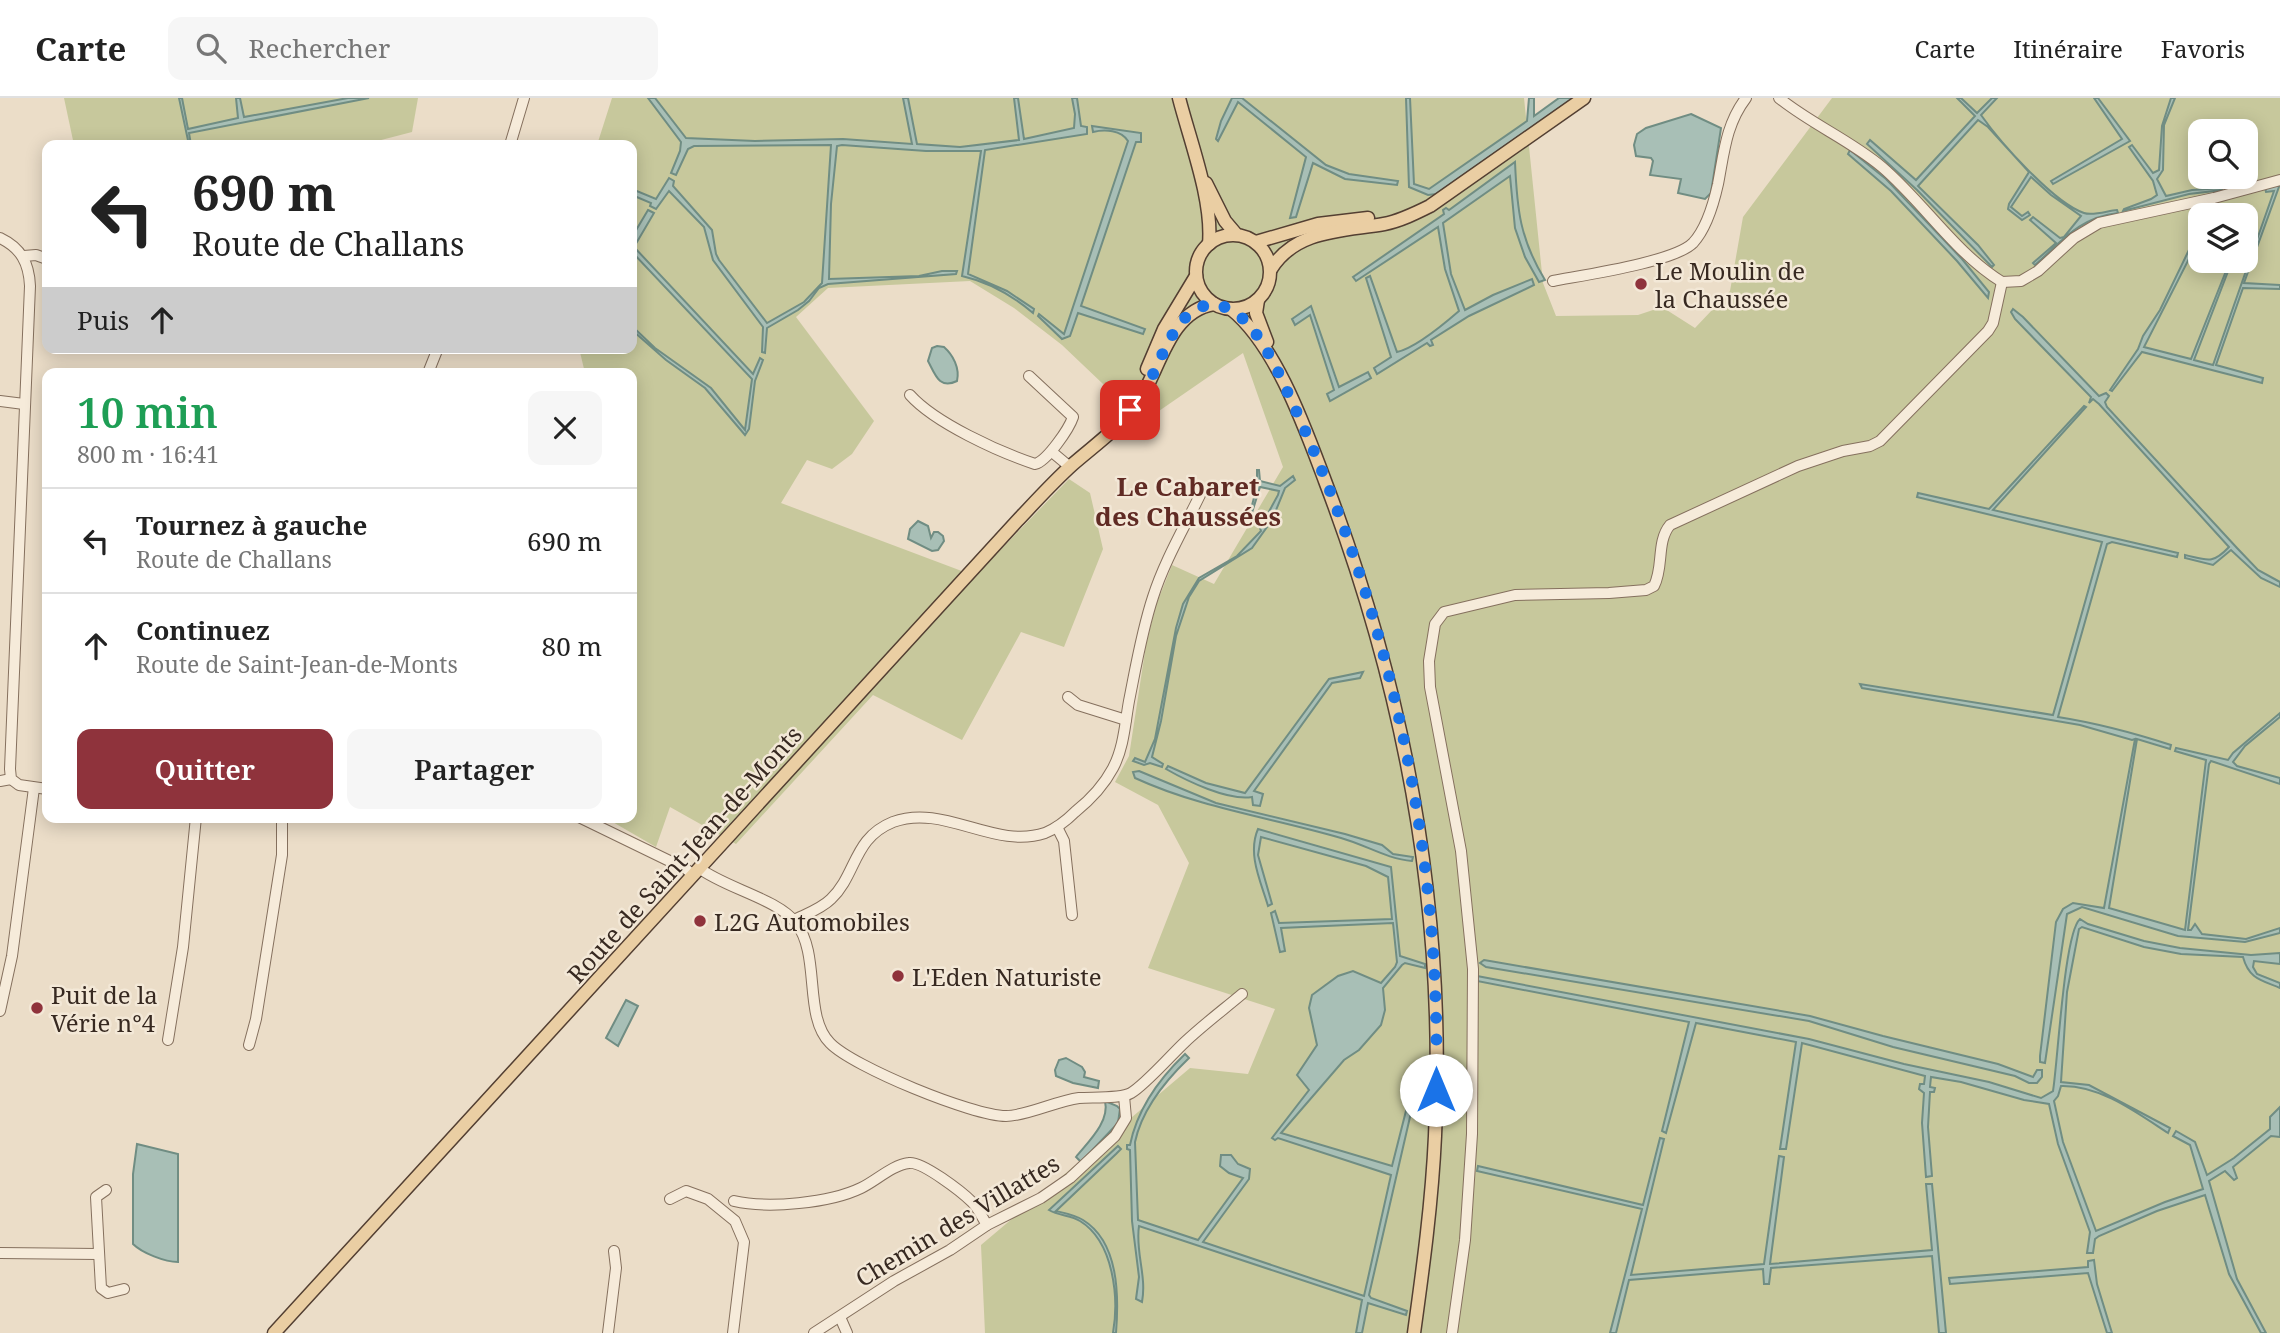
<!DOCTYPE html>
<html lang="fr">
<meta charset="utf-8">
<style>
body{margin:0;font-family:"Noto Serif",serif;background:#f6f6f6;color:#222;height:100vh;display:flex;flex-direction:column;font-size:26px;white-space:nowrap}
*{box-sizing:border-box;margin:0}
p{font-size:23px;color:#767676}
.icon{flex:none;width:38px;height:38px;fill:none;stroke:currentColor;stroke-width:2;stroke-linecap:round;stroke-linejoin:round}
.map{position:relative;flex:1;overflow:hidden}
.side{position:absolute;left:42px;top:270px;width:595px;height:455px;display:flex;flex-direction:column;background:#fff;border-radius:14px;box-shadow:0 4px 18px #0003}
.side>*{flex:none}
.hud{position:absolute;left:42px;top:42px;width:595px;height:214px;border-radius:14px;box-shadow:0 4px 18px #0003;background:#fff;color:#222;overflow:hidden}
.tools{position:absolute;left:2188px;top:21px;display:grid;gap:14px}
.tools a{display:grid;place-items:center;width:70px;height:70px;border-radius:14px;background:#fff;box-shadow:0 4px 18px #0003;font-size:35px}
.pin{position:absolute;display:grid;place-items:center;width:60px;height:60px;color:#fff;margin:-30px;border-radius:14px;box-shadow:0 4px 10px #0006}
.me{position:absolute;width:77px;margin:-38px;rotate:0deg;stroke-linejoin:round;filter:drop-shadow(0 0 5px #0008)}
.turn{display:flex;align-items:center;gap:24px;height:147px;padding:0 35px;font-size:32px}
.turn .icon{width:91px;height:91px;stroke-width:2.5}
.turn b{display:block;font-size:49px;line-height:60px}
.then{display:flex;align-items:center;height:66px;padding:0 35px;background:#0003;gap:14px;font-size:26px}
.round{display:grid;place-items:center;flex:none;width:74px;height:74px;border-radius:14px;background:#f6f6f6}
.summary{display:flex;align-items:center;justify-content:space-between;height:119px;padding:0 35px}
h1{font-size:42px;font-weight:600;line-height:52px;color:#1e9e55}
.action{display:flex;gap:14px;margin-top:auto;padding:14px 35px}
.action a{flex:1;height:80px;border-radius:14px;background:#8f333c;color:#fff;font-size:28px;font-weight:600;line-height:80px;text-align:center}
.action a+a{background:#f6f6f6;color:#222}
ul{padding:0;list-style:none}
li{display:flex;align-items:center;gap:21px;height:105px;padding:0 35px;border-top:2px solid #e0e0e0}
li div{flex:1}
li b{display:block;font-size:26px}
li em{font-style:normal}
header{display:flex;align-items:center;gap:42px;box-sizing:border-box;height:98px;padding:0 35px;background:#fff;border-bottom:2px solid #e0e0e0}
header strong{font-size:33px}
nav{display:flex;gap:38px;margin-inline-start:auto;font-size:24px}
.search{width:490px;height:63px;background:#f6f6f6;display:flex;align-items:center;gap:18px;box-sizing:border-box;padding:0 24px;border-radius:14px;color:#767676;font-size:26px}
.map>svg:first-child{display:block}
.green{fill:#c7c89c;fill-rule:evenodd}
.water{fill:#a8bfb6;stroke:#708d83;stroke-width:2}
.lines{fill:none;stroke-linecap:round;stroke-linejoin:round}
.minor-casing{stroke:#85705e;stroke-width:12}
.major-casing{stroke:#533f32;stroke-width:15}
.minor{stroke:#f6ebda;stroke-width:10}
.major{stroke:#eacea3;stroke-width:12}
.route{stroke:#1a73e8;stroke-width:12;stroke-dasharray:0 21.6}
.poi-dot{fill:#8f333c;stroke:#f3e8d7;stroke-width:2.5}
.labels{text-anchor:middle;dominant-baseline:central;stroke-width:5;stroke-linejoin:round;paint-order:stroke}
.poi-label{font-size:24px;fill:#372921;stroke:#f3e8d7;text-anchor:start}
.street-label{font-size:24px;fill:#372921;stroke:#f3e8d7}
.neighbourhood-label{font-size:26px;font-weight:bold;fill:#602b24;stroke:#f3e8d7}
</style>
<header>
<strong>Carte</strong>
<div class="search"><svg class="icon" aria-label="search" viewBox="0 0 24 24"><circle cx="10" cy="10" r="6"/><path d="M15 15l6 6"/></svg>Rechercher</div>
<nav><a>Carte</a><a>Itinéraire</a><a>Favoris</a></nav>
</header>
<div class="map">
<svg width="2280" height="1235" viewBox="0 0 2280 1235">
<rect width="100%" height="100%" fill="#ebddc8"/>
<g class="green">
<polygon points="64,0 418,0 412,34 362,47 74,47"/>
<path d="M 612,0 L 1524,0 L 1543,185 L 1556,218 L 1638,217 L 1662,209 L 1695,230 L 1730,193 L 1743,119 L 1832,0 L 2280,0 L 2280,1235 L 985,1235 L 981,1147 L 1190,970 L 1248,976 L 1275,911 L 1148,870 L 1189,765 L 1158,707 L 1115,684 L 1129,658 L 1146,547 L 1156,507 L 1172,467 L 1214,486 L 1283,369 L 1243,255 L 1143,324 L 1062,247 L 1014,210 L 970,183 L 828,190 L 796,219 L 874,323 L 852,356 L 832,371 L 807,362 L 781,405 L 975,478 L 1069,381 L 1090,395 L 1103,451 L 1064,549 L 1021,534 L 962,642 L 873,597 L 736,746 L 670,709 L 656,749 L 604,719 L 632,719 L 632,355 L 634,349 L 632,347 L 632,275 L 585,275 L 579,250 L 632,250 L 632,47 L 597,47 ZM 2200,33 L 2245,33 L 2245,79 L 2200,79 ZM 2200,117 L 2245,117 L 2245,163 L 2200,163 Z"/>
</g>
<g class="water">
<polygon points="179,0 182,0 188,31 238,20 236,0 240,0 244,19 348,0 369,0 189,35 191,47 189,47"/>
<path d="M 648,0 L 655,0 L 686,40 L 755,43 L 843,41 L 912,46 L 903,0 L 908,0 L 917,46 L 960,49 L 1019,42 L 1014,0 L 1018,0 L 1024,41 L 1074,30 L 1075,16 L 1072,0 L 1077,0 L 1081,28 L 1087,29 L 1087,36 L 985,52 L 968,176 L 1007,193 L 1034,211 L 1033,215 C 1013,198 988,184 962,178 L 981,53 L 926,53 L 842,47 L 837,48 L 831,106 L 829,181 L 919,178 L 942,173 L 957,173 L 956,176 L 828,186 L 819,190 L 809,203 L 798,212 L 767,230 L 765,255 L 762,254 L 763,229 L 713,162 L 704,129 L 669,93 L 656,111 L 650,108 L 651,105 L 632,97 L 632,91 L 656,101 L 669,80 L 674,83 L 673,88 L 712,132 L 716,156 L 719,162 L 767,225 L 804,204 L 822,185 L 831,47 L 694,48 L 688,51 L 676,77 L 671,75 L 680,53 L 681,44 Z"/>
<polygon points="1232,0 1242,0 1326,67 1349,76 1398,83 1397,87 1345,81 1313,65 1296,119 1290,120 1306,59 1238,4 1218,43 1216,41 1221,23"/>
<polygon points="1406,0 1410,0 1414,86 1429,91 1527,23 1529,0 1534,0 1534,18 1559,0 1573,0 1436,96 1428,97 1409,89"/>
<path d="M 1957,0 L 1961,0 L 1977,15 L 1992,0 L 1997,0 L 1981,17 C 2000,44 2054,105 2084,115 C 2093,118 2107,113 2117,112 L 2118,115 C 2080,119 2062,143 2035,167 L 2033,165 L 2056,145 L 2030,122 L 2033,119 L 2060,140 L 2064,139 L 2081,118 L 2051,97 L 2031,79 L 2011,109 L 2022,118 L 2028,114 L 2030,117 L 2022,122 L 2008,111 L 2009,106 L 2029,74 L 1988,29 L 1978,22 L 1918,88 L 1978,147 L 1994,167 L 1992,169 L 1917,92 L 1867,46 L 1870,42 L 1916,82 L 1975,18 Z"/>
<polygon points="2094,0 2098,0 2130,43 2053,86 2051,83 2122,41"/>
<polygon points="2171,0 2175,0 2164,27 2163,72 2157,81 2166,98 2192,92 2222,90 2222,92 2189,96 2123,113 2124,111 2151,101 2157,97 2153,83 2129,49 2132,47 2153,75 2159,72 2162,28"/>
<polygon points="1691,16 1721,30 1711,95 1705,101 1678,95 1681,81 1650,77 1653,63 1651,60 1636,58 1634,47 1637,36 1646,30"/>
<path d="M 1092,28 L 1141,35 L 1141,44 L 1136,44 L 1135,47 L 1081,208 L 1145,231 L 1143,236 L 1078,215 L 1070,238 L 1062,241 L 1038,218 L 1039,216 L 1064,236 L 1128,43 C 1121,32 1105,31 1093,34 Z"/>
<polygon points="1850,52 1886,81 1962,161 1989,194 1988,200 1957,163 1891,93 1848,56"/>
<path d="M 1515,64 C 1517,112 1520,141 1545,182 L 1539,184 L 1525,159 L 1515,130 L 1510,78 L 1443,125 L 1451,176 L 1465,212 L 1493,197 L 1532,181 L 1534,187 L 1469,218 L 1431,242 L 1433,247 L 1430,248 L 1427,245 L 1377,276 L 1374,270 L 1391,259 L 1366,180 L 1370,178 L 1397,254 C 1416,250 1444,226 1459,213 L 1445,171 L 1438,129 L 1356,183 L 1353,179 L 1444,116 L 1443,112 L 1446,110 L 1449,112 Z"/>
<polygon points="2280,86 2244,185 2280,187 2280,191 2243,190 2216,267 2263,280 2262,285 2142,254 2112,293 2110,292 2138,251 2143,238 2160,212 2200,129 2200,138 2195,149 2144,249 2191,261 2230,163 2232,163 2194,262 2213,267 2274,93 2266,94 2265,90"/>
<polygon points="648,112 654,115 634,149 753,276 760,260 763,262 755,283 749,331 745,337 705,290 666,262 632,232 632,228 655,250 711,290 745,332 752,281 632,154 632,139"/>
<polygon points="1311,208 1339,289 1368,274 1371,280 1330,303 1327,296 1334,292 1310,217 1295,227 1292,221"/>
<path d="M 2013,211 L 2023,219 L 2099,298 L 2106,295 L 2109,298 L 2105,304 L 2107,309 L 2237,450 L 2258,472 L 2280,484 L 2280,489 L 2261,480 L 2231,452 L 2213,467 L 2185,460 L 2185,457 C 2207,462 2212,467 2229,449 L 2099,306 L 2093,301 L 2089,305 L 2091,299 L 2015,221 L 2011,214 Z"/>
<path d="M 937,248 L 944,249 C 953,257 960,270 957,283 C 939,292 935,276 928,263 L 932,250 Z"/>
<path d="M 2084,308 L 2086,309 L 1993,412 L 2178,455 L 2177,459 L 2112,444 L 2107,446 L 2058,619 C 2096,625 2134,635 2171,647 L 2170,651 L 2137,641 L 2109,810 L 2185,832 L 2206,662 L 2175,653 L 2176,650 L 2228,662 L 2233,655 L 2280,615 L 2280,619 L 2245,648 L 2233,664 L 2237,668 L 2280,680 L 2280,686 L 2211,663 L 2209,666 L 2188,832 L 2191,832 L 2195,826 L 2202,836 L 2246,841 L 2280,830 L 2280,835 L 2245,844 L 2178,838 L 2082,809 L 2067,816 L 2045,965 L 2040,964 L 2040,958 L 2056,824 L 2063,811 L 2073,805 L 2104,810 L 2135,641 L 2132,642 L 2080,627 L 1862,590 L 1860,586 L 2053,617 L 2102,444 L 1917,399 L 1918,395 L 1989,411 Z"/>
<polygon points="1257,372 1259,372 1260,383 1280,388 1293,378 1295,382 1285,390 1272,422 1252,450 1199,483 1189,499 1176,538 1161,623 1152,659 1163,666 1162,669 1150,665 1144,667 1133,663 1135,660 1145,664 1155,641 1176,530 1183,506 1199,480 1237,458 1261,433 1260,430 1278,397 1279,393 1260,389 1250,421 1249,419 1257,388"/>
<polygon points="918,423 928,428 931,440 934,434 938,434 943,438 944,443 938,452 932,453 908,441 910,431"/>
<path d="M 1363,574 L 1360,580 L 1332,585 L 1254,693 L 1263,696 L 1260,708 L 1253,707 L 1252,699 C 1228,703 1187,683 1166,671 L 1168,668 L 1206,685 L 1245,695 L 1329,581 Z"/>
<path d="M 1139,673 L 1216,705 L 1345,736 L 1382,747 L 1393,756 L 1413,759 L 1412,763 C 1387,761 1366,747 1341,740 C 1273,720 1200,710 1135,680 L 1133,674 Z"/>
<path d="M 1258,731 L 1391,769 L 1400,858 L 1425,866 L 1425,870 L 1405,865 L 1402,867 L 1383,890 L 1385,912 L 1381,927 L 1359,952 L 1344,962 L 1281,1035 L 1392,1068 L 1408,1005 L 1413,1006 L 1369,1197 L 1371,1200 L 1407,1213 L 1406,1217 L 1368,1205 L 1362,1235 L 1356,1235 L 1362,1202 L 1139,1128 C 1135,1153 1147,1178 1142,1204 L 1136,1201 L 1139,1179 L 1132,1123 L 1130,1052 L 1127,1051 L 1127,1047 L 1130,1047 C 1137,1012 1160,980 1185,956 L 1189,960 C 1165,983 1142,1011 1135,1044 L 1138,1122 L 1198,1142 L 1243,1080 L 1229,1075 L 1220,1068 L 1221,1057 L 1231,1057 L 1238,1066 L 1250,1071 L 1249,1081 L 1203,1144 L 1364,1198 L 1391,1077 L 1278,1040 L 1275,1042 L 1272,1040 L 1309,992 L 1297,977 L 1317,947 L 1309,910 L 1312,897 L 1338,878 L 1353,873 L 1381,885 L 1395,869 L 1397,864 L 1393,825 L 1281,830 L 1285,853 L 1280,854 L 1271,815 L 1275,813 L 1279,825 L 1392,821 L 1388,779 L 1366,768 L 1261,739 L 1258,757 L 1272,806 L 1268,808 C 1261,784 1247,756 1258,731 Z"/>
<path d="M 2080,821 L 2088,826 L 2144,843 L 2180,850 L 2251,857 L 2280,855 L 2280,866 L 2254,863 L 2253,869 L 2257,876 L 2280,885 L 2280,890 C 2261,882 2249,881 2243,859 L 2181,856 L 2144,849 L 2082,829 L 2079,831 L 2067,894 L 2061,984 L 2089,987 L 2170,1030 L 2168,1035 C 2136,1014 2100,987 2061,988 L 2058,998 L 2054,1003 L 2063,1044 L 2096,1133 L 2165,1104 L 2203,1091 L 2190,1047 L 2173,1038 L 2176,1033 L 2195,1044 L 2207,1077 L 2234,1060 L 2270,1031 L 2270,1019 L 2280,1009 L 2280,1039 L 2271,1038 L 2233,1069 L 2237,1080 L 2234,1082 L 2225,1073 L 2209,1083 L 2237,1181 L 2266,1235 L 2261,1235 L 2229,1176 L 2205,1097 L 2157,1113 L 2099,1138 L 2095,1141 L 2093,1155 L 2087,1155 L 2090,1134 L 2058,1046 L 2049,1006 L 2024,1002 L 1961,984 L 1931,979 L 1930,989 L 1935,990 L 1934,994 L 1930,994 L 1928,1029 L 1932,1078 L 1926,1079 L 1922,1025 L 1924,995 L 1919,991 L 1920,986 L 1924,986 L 1925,978 L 1802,945 L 1786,1051 L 1780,1051 L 1796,944 L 1696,925 L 1666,1035 L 1662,1033 L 1689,924 L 1477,883 L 1477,878 L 1809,941 L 1904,966 L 1989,984 L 2041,1000 L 2053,993 C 2058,963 2064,835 2080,821 Z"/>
<polygon points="1484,862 1810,918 1883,938 1998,966 2033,979 2037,972 2042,972 2042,979 2037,985 2029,985 2015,978 1893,949 1809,923 1486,869 1480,865"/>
<polygon points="626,902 638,908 618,948 606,940"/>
<polygon points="1066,960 1082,969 1085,974 1084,979 1099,983 1098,990 1073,985 1056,978 1055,972 1059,962"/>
<path d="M 1105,1003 L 1117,1008 L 1120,1011 L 1118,1025 L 1081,1064 L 1076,1059 C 1088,1044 1110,1024 1105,1003 Z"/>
<polygon points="1660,1040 1664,1041 1631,1177 1764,1166 1779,1058 1784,1059 1770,1166 1932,1152 1926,1086 1932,1086 1946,1235 1939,1235 1932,1158 1771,1170 1769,1186 1764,1186 1763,1171 1629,1182 1616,1235 1610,1235 1642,1111 1477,1073 1478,1068 1643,1107"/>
<path d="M 137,1046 L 178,1056 L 178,1164 C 165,1164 142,1155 133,1146 L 133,1076 Z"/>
<path d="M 1118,1048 L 1121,1051 L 1116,1056 L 1056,1113 C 1065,1115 1075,1117 1083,1122 C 1119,1144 1119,1198 1116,1235 L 1113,1235 C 1119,1200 1114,1144 1080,1123 C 1071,1117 1059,1118 1049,1112 Z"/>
<polygon points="2094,1162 2097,1186 2112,1235 2107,1235 2088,1175 1950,1186 1949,1180 2088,1169 2088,1163"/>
</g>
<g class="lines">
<g class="minor-casing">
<g id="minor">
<path d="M 1779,0 C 1811,26 1850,42 1882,69 C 1924,105 1955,155 2002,184 L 2021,183 L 2038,173 L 2074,140 L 2099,125 L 2214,100 L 2280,82"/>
<polyline points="510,47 524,0"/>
<path d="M 0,140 C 21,150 29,165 30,188 L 10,671 L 11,681 L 19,687 L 47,691"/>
<polyline points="24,158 36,157 47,161"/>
<path d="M 1553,183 C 1584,177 1674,164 1693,145 C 1706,131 1714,104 1718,86 C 1724,55 1726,26 1746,0"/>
<polyline points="428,275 438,250"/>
<path d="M 910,297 C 935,325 999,354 1035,366 C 1047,363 1069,331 1073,319 L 1029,278"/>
<polyline points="0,303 24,306"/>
<polyline points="1052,354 1070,369"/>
<polyline points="1068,599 1078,607 1126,622"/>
<polyline points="0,683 11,681"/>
<polyline points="579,719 686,771 693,777"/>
<polyline points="1057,729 1064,743 1072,817"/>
<path d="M 699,770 C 725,790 778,801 796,825 C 821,857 803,918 830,945 C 853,969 973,1018 1006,1018 C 1027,1018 1056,1003 1079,1000 C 1092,999 1121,1001 1131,995 C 1145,987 1172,956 1185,944 C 1203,927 1223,912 1242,896"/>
<path d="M 794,822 C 806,816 821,811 831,801 C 857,776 853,740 893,724 C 944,705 994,752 1045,735 C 1057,730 1066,723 1075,714 C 1090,702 1104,687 1113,670 C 1124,649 1125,625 1129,603 C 1136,568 1142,532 1153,499 C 1164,464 1184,430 1200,397"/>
<polyline points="0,913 12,858 34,690"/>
<polyline points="168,942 183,849 196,719"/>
<polyline points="249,947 256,921 282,757 282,719"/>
<polyline points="106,1092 96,1099 101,1190 108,1195 124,1191"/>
<polyline points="670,1101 686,1093 708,1101 735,1123 744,1144 733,1235"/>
<path d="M 734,1103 C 768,1111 830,1105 861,1090 C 876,1083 892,1067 909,1065 C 922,1063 962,1094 972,1104 C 978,1110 982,1119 987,1127"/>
<polyline points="0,1155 98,1156"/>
<polyline points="840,1219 847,1235"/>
<polyline points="608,1235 616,1170 614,1153"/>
<polyline points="814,1235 894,1183 950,1152 987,1127 1041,1100 1070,1080 1115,1038 1126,1020 1124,998"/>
<path d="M 1452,1235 L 1465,1142 L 1472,1036 L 1473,871 L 1461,753 L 1430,589 L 1429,563 L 1435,526 L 1444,514 L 1515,497 L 1609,495 L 1646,492 L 1654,488 C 1664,469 1656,444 1670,427 L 1798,368 L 1843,353 L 1870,348 L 1880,343 L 1988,233 L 1993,225 L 2002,184"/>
</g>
</g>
<g class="major-casing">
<g id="major">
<path d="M 1179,0 C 1190,43 1213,102 1209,146"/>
<polyline points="1206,85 1225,123 1236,136"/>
<circle cx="1233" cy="174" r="37"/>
<polyline points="1256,144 1318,126 1368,120"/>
<path d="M 1271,171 C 1296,131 1344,133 1384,126 C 1400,123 1416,115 1430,108 L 1584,0"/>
<polyline points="1258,202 1256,215 1267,244"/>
<path d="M 1231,211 C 1276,247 1305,330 1325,383 C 1405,593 1446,813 1435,1038 C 1432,1104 1423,1170 1414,1235"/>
<polyline points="1147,271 1164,231 1196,178"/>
<path d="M 274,1235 L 1017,423 C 1035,404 1053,384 1073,366 C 1096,346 1122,328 1139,303 C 1160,271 1169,213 1214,206"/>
</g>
</g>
<use href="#minor" class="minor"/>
<use href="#major" class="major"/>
</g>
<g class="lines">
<path class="route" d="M 1130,312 C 1158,288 1168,208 1212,207 C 1251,206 1278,274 1292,304 C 1391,517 1442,757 1436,992"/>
</g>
<g class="poi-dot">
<circle cx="1641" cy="186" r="7"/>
<circle cx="700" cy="823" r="7"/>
<circle cx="898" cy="878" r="7"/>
<circle cx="37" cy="910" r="7"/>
</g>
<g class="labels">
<g class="poi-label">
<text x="1655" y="172">Le Moulin de<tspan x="1655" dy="28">la Chaussée</tspan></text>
<text x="714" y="823">L2G Automobiles</text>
<text x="912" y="878">L'Eden Naturiste</text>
<text x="51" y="896">Puit de la<tspan x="51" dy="28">Vérie n°4</tspan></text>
</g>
<g class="street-label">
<text transform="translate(684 756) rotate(-48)">Route de Saint-Jean-de-Monts</text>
<text transform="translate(957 1122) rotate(-31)">Chemin des Villattes</text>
</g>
<g class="neighbourhood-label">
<text x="1188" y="388">Le Cabaret<tspan x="1188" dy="30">des Chaussées</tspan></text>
</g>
</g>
</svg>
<div class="tools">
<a><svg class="icon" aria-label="search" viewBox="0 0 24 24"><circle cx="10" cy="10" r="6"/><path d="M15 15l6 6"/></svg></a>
<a><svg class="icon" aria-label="layers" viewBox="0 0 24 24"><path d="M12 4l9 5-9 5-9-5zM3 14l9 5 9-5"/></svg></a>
</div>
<div class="pin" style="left:1130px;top:312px;background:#d93025"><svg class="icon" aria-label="arrive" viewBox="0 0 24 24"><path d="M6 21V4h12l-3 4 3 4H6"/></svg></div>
<svg class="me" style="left:1436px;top:992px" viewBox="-20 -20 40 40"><circle r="19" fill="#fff"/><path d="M0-13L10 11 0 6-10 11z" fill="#1a73e8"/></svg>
<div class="hud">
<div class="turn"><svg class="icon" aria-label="left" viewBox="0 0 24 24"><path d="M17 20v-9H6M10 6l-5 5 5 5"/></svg><div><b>690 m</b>Route de Challans</div></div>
<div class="then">Puis<svg class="icon" aria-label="ahead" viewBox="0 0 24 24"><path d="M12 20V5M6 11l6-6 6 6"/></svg></div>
</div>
<section class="side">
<div class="summary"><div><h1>10 min</h1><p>800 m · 16:41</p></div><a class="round"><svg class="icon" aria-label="close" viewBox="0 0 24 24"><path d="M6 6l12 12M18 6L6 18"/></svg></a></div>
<ul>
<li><svg class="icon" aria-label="left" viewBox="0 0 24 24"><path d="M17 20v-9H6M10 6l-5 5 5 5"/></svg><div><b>Tournez à gauche</b><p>Route de Challans</p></div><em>690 m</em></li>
<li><svg class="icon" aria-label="ahead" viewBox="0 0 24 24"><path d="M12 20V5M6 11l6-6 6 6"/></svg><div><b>Continuez</b><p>Route de Saint-Jean-de-Monts</p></div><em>80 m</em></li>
</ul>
<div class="action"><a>Quitter</a><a>Partager</a></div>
</section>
</div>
